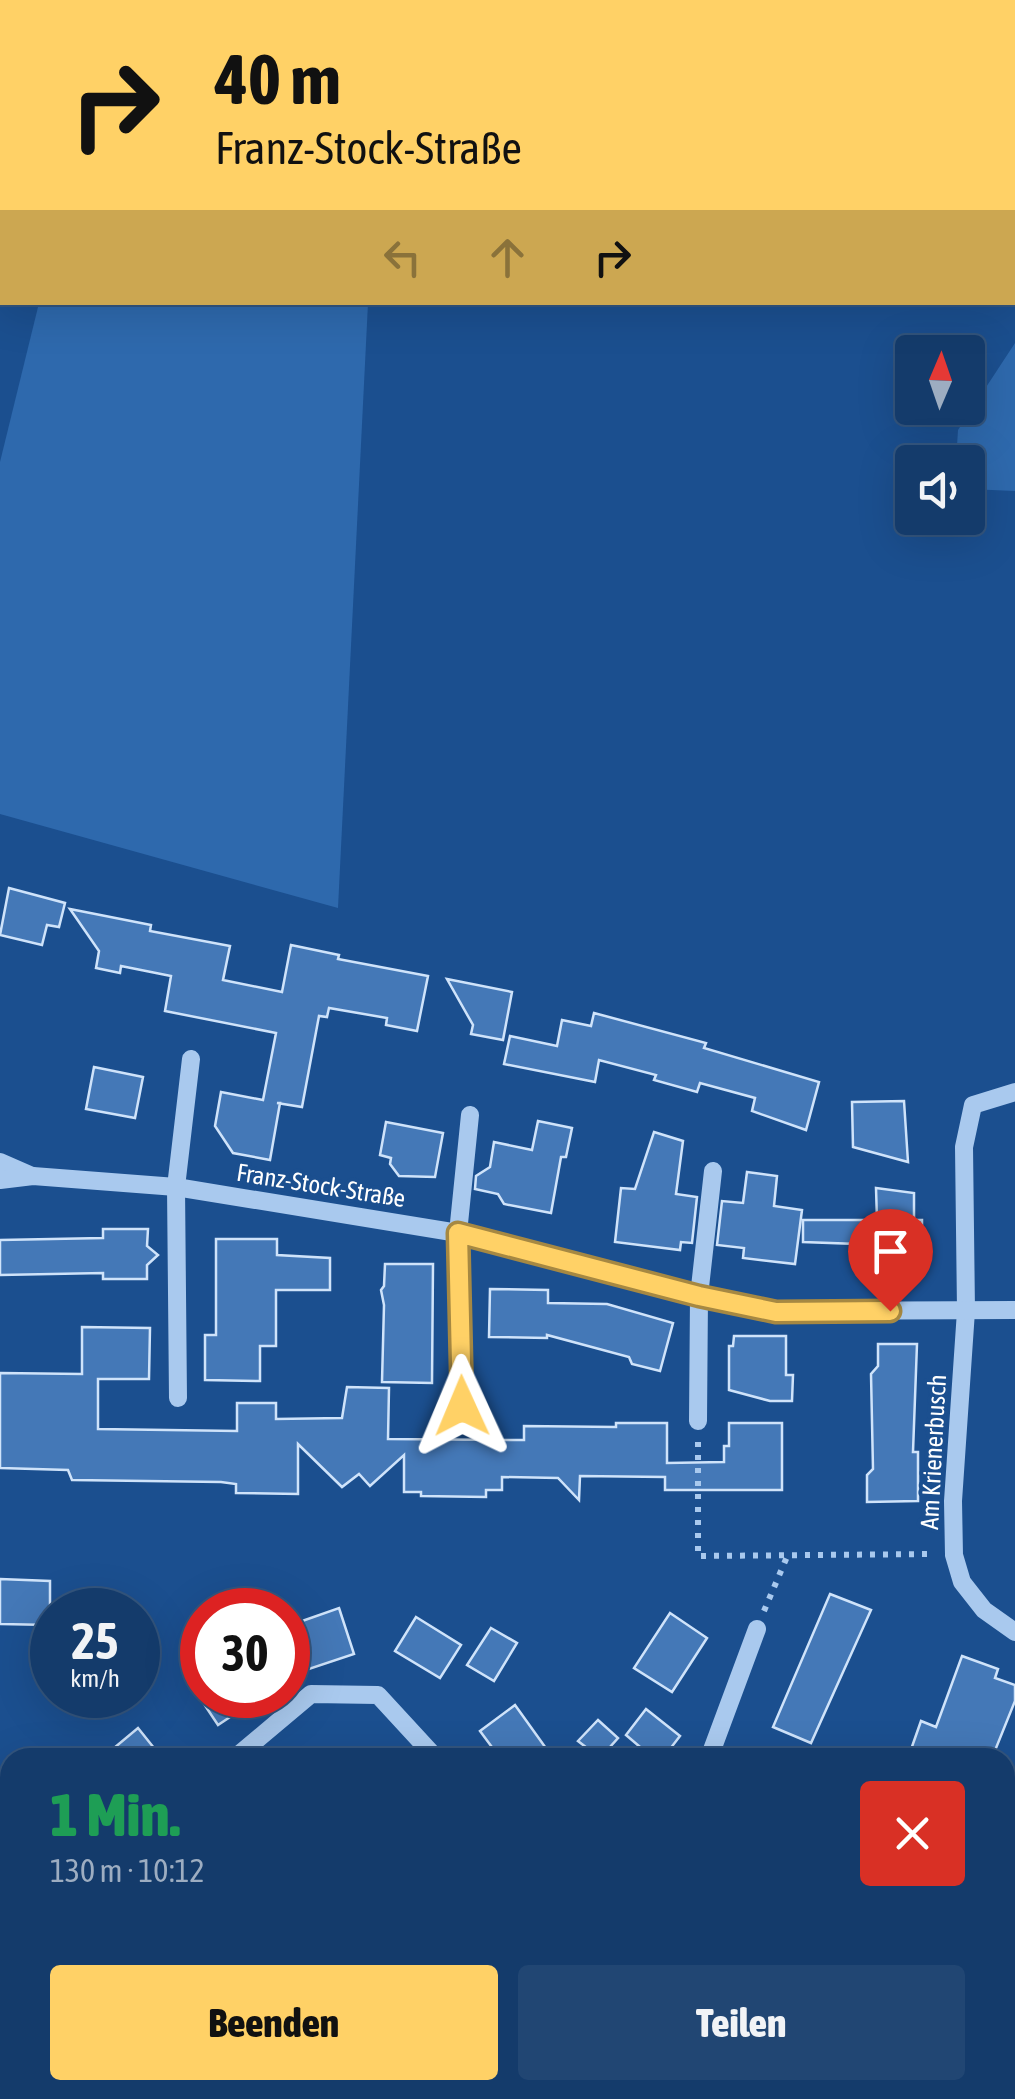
<!DOCTYPE html>
<html lang="de">
<meta charset="utf-8">
<style>
body{margin:0;font-family:"Asap Condensed",sans-serif;background:#214673;color:#f1f3f6;height:100vh;display:flex;flex-direction:column;font-size:38px;white-space:nowrap}
*{box-sizing:border-box;margin:0}
p{font-size:32px;color:#9dadc1}
.icon{flex:none;width:55px;height:55px;fill:none;stroke:currentColor;stroke-width:2;stroke-linecap:round;stroke-linejoin:round}
.map{position:relative;flex:1;overflow:hidden}
.panel{position:absolute;left:0px;top:1748px;width:1015px;height:352px;display:flex;flex-direction:column;background:#143b6b;border-radius:30px 30px 0 0;box-shadow:0 10px 40px #0002,0 0 0 2px #33557e}
.panel>*{flex:none}
.hud{position:absolute;left:0px;top:0px;width:1015px;height:305px;box-shadow:0 10px 40px #0002,0 0 0 2px #33557e;background:#ffd166;color:#111;overflow:hidden}
.needle{width:65px;rotate:2deg}
.controls{position:absolute;left:895px;top:335px;display:grid;gap:20px}
.controls a{display:grid;place-items:center;width:90px;height:90px;border-radius:10px;background:#143b6b;box-shadow:0 10px 40px #0002,0 0 0 2px #33557e;font-size:50px}
.speed{position:absolute;left:30px;top:1588px;display:flex;gap:20px;font-size:50px;font-weight:700;text-align:center}
.speed>*{display:grid;place-content:center;width:130px;height:130px;border-radius:50%;background:#143b6b;box-shadow:0 10px 40px #0002,0 0 0 2px #33557e;line-height:1}
.speed small{font-size:25px;font-weight:400}
.speed .limit{border:15px solid #d22;background:#fff;color:#111}
.pin{position:absolute;display:grid;place-items:center;width:85px;height:85px;color:#fff;margin:-102px -42px;border-radius:50% 50% 50% 0;rotate:-45deg;box-shadow:0 0 10px #0007}
.pin .icon{rotate:45deg}
.me{position:absolute;width:110px;margin:-55px;rotate:359deg;stroke-linejoin:round;filter:drop-shadow(0 0 8px #0008)}
.turn{display:flex;align-items:center;gap:35px;height:210px;padding:0 50px;font-size:45px}
.turn .icon{width:130px;height:130px;stroke-width:2.5}
.turn b{display:block;font-size:70px;line-height:85px}
.lanes{display:flex;align-items:center;height:95px;padding:0 50px;background:#0003;justify-content:center;gap:50px;direction:ltr}
.lanes .off{opacity:.35}
.round{display:grid;place-items:center;flex:none;width:105px;height:105px;border-radius:10px;background:#214673}
.overview{display:flex;align-items:center;justify-content:space-between;height:170px;padding:0 50px}
h1{font-size:60px;font-weight:800;line-height:75px;color:#1e9e55}
.cta{display:flex;gap:20px;margin-top:auto;padding:20px 50px}
.cta a{flex:1;height:115px;border-radius:10px;background:#ffd166;color:#111;font-size:40px;font-weight:800;line-height:115px;text-align:center}
.cta a+a{background:#214673;color:#f1f3f6}
.map>svg:first-child{display:block}
.green{fill:#2e69ad}
.building{fill:#4478b7;stroke:#cfe3fa;stroke-width:2.5}
.lines{fill:none;stroke-linecap:round;stroke-linejoin:round}
.path{stroke:#a9c9ee;stroke-width:6;stroke-dasharray:5 8;stroke-linecap:butt}
.minor{stroke:#a9c9ee;stroke-width:18}
.route-casing{stroke:#a68842;stroke-width:25}
.route{stroke:#ffd166;stroke-width:18}
.labels{text-anchor:middle;dominant-baseline:central;stroke-width:8;stroke-linejoin:round;paint-order:stroke}
.street-label{font-size:25px;fill:#fff;stroke:#1b4f8f}
</style>
<div class="map">
<svg width="1015" height="2099" viewBox="0 0 1015 2099">
<rect width="100%" height="100%" fill="#1b4f8f"/>
<g class="green">
<polygon points="39,303 368,303 338,908 0,814 0,462"/>
<polygon points="1015,343 1015,491 968,489 968,462 956,462 958,430"/>
</g>
<g class="building">
<polygon points="9,888 65,903 59,927 47,925 42,945 0,935"/>
<polygon points="70,909 151,925 150,931 230,946 223,980 282,992 291,945 339,955 338,959 428,976 417,1031 386,1025 387,1018 329,1008 327,1017 319,1016 302,1107 277,1103 280,1103 270,1160 233,1153 215,1126 221,1092 263,1100 276,1033 165,1011 171,976 121,966 120,973 96,968 99,951"/>
<polygon points="447,979 512,992 503,1040 471,1034 473,1025"/>
<polygon points="594,1013 706,1043 704,1048 819,1082 806,1130 752,1111 755,1098 700,1083 697,1092 654,1080 656,1075 599,1060 595,1082 504,1064 510,1036 557,1046 562,1020 591,1026"/>
<polygon points="94,1067 143,1077 135,1118 86,1109"/>
<polygon points="904,1101 908,1162 853,1147 852,1102"/>
<polygon points="538,1121 572,1128 566,1157 561,1157 551,1213 504,1204 498,1194 475,1189 476,1176 490,1167 494,1142 532,1150"/>
<polygon points="386,1122 443,1133 435,1177 399,1176 390,1164 391,1158 380,1155"/>
<polygon points="654,1132 683,1141 676,1194 697,1197 692,1243 681,1242 680,1250 615,1242 621,1188 635,1189"/>
<polygon points="747,1172 777,1176 774,1206 802,1210 795,1264 743,1258 744,1248 717,1245 722,1201 743,1203"/>
<polygon points="876,1188 914,1193 914,1220 922,1220 922,1274 857,1274 857,1244 803,1242 803,1220 877,1220"/>
<polygon points="103,1229 148,1229 147,1246 158,1255 147,1265 147,1279 103,1279 103,1273 0,1275 0,1240 103,1238"/>
<polygon points="216,1239 277,1239 277,1255 330,1258 330,1290 276,1290 276,1346 260,1346 260,1381 205,1380 205,1335 216,1335"/>
<polygon points="385,1264 433,1264 432,1383 382,1382 384,1305 381,1290 384,1286"/>
<polygon points="490,1289 548,1290 548,1303 607,1304 673,1323 660,1371 632,1364 629,1357 547,1335 547,1338 489,1337"/>
<polygon points="82,1327 150,1328 149,1379 98,1379 98,1429 237,1431 237,1403 276,1403 276,1419 342,1418 347,1387 389,1388 388,1439 524,1440 524,1426 616,1427 616,1423 667,1423 667,1463 724,1462 724,1446 729,1446 729,1423 782,1423 782,1490 665,1490 665,1477 580,1476 579,1500 558,1478 502,1477 502,1490 486,1490 486,1497 421,1496 421,1492 404,1492 404,1455 370,1486 359,1474 342,1487 298,1444 298,1494 236,1493 236,1484 221,1482 72,1480 68,1470 0,1468 0,1373 82,1374"/>
<polygon points="734,1336 786,1336 786,1375 793,1375 792,1401 770,1401 729,1390 729,1346 733,1346"/>
<polygon points="878,1344 917,1344 913,1452 918,1452 918,1501 867,1502 867,1475 873,1469 871,1374 878,1366"/>
<polygon points="0,1579 50,1581 50,1625 0,1624"/>
<polygon points="830,1594 871,1610 811,1743 773,1727"/>
<polygon points="339,1608 354,1654 297,1673 288,1645 288,1626"/>
<polygon points="670,1613 707,1638 672,1692 634,1668"/>
<polygon points="416,1617 461,1645 440,1678 395,1651"/>
<polygon points="491,1628 517,1643 494,1681 467,1665"/>
<polygon points="962,1656 998,1669 995,1678 1015,1685 1015,1701 992,1758 908,1758 921,1721 936,1727"/>
<polygon points="198,1695 263,1695 218,1725"/>
<polygon points="515,1705 553,1758 500,1758 480,1731"/>
<polygon points="646,1709 680,1736 663,1758 653,1758 626,1735"/>
<polygon points="598,1720 618,1738 600,1758 578,1741"/>
<polygon points="138,1728 162,1758 102,1758"/>
</g>
<g class="lines">
<g class="path">
<polyline points="698,1442 698,1556 932,1554"/>
<polyline points="764,1611 789,1552"/>
</g>
<g class="minor">
<polyline points="1015,1092 973,1105 964,1147 966,1311 953,1501 954,1555 962,1582 984,1610 1015,1632"/>
<polyline points="0,1162 32,1176"/>
<polyline points="0,1180 33,1176 176,1187 458,1233 699,1296 777,1311 1015,1310"/>
<polyline points="178,1398 176,1187 191,1059"/>
<polyline points="462,1407 458,1233 470,1115"/>
<polyline points="698,1421 699,1296 713,1171"/>
<polyline points="235,1758 311,1694 378,1695 436,1758"/>
<polyline points="709,1758 757,1629"/>
<polyline points="1005,1877 1015,1851"/>
<polyline points="0,1953 10,1944"/>
<polyline points="552,2090 558,2099"/>
<polyline points="422,2099 433,2090"/>
<polyline points="935,2099 936,2090"/>
</g>
</g>
<g class="lines">
<g class="route-casing">
<polyline id="route" points="462,1406 458,1233 699,1296 776,1312 890,1311"/>
</g>
<use href="#route" class="route"/>
</g>
<g class="labels">
<g class="street-label">
<text transform="translate(321 1185) rotate(9)">Franz-Stock-Straße</text>
<text transform="translate(933 1452) rotate(-87)">Am Krienerbusch</text>
</g>
</g>
</svg>
<div class="controls">
<a><svg class="needle" viewBox="-14 -14 28 28"><path d="M0-13l5 13h-10z" fill="#e53935"/><path d="M0 13l5-13h-10z" fill="#9dadc1"/></svg></a>
<a><svg class="icon" aria-label="sound" viewBox="0 0 24 24"><path d="M4 9h4l5-4v14l-5-4H4zM17 9q2 3 0 6"/></svg></a>
</div>
<div class="speed"><div>25<small>km/h</small></div><div class="limit">30</div></div>
<div class="pin" style="left:890px;top:1311px;background:#d93025"><svg class="icon" aria-label="arrive" viewBox="0 0 24 24"><path d="M6 21V4h12l-3 4 3 4H6"/></svg></div>
<svg class="me" style="left:462px;top:1406px" viewBox="-20 -20 40 40"><path d="M0-17L14 15 0 8-14 15z" fill="#ffd166" stroke="#fff" stroke-width="4"/></svg>
<div class="hud">
<div class="turn"><svg class="icon" aria-label="right" viewBox="0 0 24 24"><path d="M7 20v-9h11M14 6l5 5-5 5"/></svg><div><b>40 m</b>Franz-Stock-Straße</div></div>
<div class="lanes"><svg class="icon off" aria-label="left" viewBox="0 0 24 24"><path d="M17 20v-9H6M10 6l-5 5 5 5"/></svg><svg class="icon off" aria-label="ahead" viewBox="0 0 24 24"><path d="M12 20V5M6 11l6-6 6 6"/></svg><svg class="icon" aria-label="right" viewBox="0 0 24 24"><path d="M7 20v-9h11M14 6l5 5-5 5"/></svg></div>
</div>
<section class="panel">
<div class="overview"><div><h1>1 Min.</h1><p>130 m · 10:12</p></div><a class="round" style="background:#d93025;color:#fff"><svg class="icon" aria-label="close" viewBox="0 0 24 24"><path d="M6 6l12 12M18 6L6 18"/></svg></a></div>
<div class="cta"><a>Beenden</a><a>Teilen</a></div>
</section>
</div>
